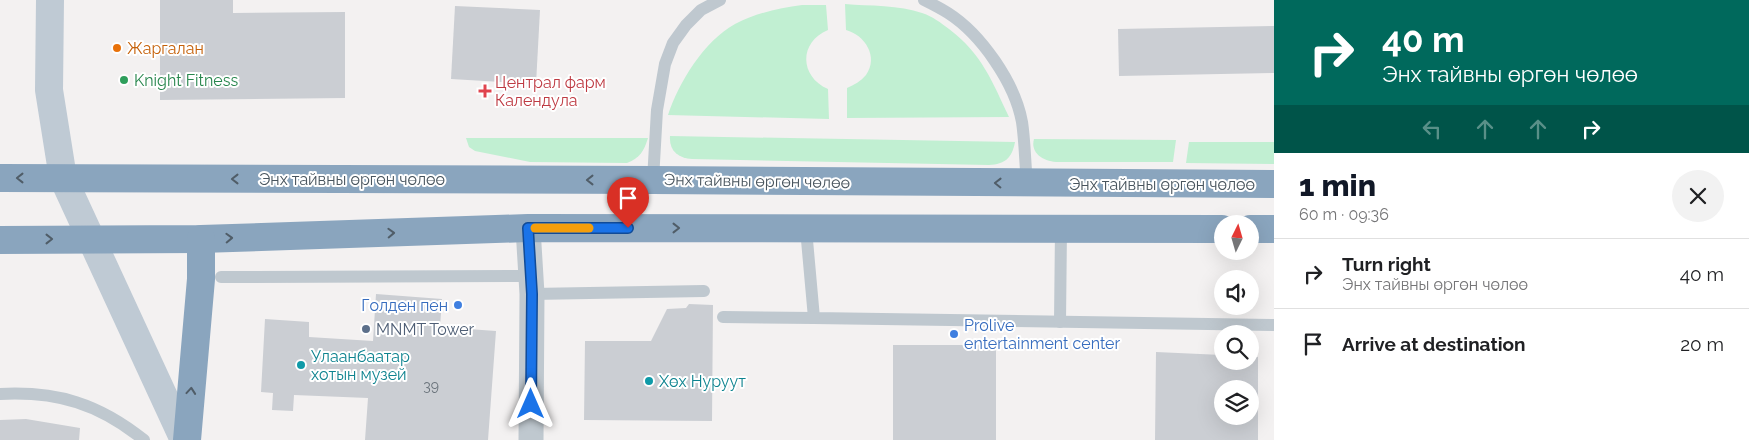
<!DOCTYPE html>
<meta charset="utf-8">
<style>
body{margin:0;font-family:Raleway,sans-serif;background:#f2f2f2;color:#202124;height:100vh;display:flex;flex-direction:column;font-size:19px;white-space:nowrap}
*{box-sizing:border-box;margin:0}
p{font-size:16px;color:#757577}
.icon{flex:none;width:28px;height:28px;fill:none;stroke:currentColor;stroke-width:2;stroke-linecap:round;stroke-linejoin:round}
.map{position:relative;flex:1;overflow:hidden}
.side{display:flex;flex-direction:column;background:#fff;width:475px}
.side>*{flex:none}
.top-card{background:#00695c;color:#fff;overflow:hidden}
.needle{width:32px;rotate:5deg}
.tools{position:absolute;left:1214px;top:215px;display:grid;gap:10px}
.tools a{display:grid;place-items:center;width:45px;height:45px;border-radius:50%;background:#fff;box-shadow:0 5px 20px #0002;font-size:25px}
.pin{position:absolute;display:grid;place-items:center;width:42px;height:42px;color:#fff;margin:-51px -21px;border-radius:50% 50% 50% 0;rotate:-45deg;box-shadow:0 0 5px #0007}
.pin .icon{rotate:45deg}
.me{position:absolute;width:55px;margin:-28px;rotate:0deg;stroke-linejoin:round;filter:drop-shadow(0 0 4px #0008)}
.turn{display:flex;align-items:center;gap:18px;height:105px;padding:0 25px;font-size:22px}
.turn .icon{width:65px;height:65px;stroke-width:2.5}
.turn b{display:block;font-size:35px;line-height:42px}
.lanes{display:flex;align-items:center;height:48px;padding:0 25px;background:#0003;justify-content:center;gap:25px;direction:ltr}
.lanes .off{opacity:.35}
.round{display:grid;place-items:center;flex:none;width:52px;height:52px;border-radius:26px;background:#f2f2f2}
.overview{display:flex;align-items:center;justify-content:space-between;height:85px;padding:0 25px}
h1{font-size:30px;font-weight:800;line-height:38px;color:#111827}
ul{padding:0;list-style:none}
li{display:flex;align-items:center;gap:15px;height:70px;padding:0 25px;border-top:1px solid #e0e0e0}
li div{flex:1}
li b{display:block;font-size:19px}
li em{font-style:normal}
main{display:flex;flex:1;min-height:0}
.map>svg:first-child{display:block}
.green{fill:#c1efd2}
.building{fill:#cbced3;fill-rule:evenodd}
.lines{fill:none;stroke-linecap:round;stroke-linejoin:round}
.lane{stroke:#bfc8cf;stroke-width:12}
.street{stroke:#bfc8cf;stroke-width:25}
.secondary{stroke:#bfcad4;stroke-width:28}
.highway{stroke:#8aa5be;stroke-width:28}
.oneway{stroke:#505d68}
.route-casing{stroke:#114b97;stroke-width:12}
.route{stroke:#1a73e8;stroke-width:9}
.slow{stroke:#f59e0b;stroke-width:9}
.food-dot{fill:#e8710a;stroke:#fff;stroke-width:2}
.leisure-dot{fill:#2e9e5b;stroke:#fff;stroke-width:2}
.health-dot{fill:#e0444e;stroke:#fff;stroke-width:2}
.shop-dot{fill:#3f7fe0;stroke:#fff;stroke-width:2}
.service-dot{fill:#5c6f8a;stroke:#fff;stroke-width:2}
.culture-dot{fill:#0f9aa8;stroke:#fff;stroke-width:2}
.labels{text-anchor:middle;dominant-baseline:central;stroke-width:4;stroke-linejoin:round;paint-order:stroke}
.number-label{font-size:14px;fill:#6a737b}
.food-label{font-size:16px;fill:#c56008;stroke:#fff;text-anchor:start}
.leisure-label{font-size:16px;fill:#27864d;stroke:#fff;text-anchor:start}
.health-label{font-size:16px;fill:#be3a42;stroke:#fff;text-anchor:start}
.street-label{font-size:16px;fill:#49555e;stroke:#fff}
.shop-label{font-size:16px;fill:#366cbe;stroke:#fff;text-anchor:end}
.service-label{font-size:16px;fill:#4e5e75;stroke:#fff;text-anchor:start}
.culture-label{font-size:16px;fill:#0d838f;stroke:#fff;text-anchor:start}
</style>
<main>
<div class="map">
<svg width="1274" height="440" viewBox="0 0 1274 440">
<rect width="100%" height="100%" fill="#f3f1f1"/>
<g class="green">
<path d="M 845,4 C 869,6 900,5 922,13 C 932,16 941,23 949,29 C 982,54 992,81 1009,117 L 847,118 L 847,88 C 854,85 861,81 866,75 C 879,57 865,35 846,30 Z"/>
<path d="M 802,5 L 826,5 L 828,30 C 799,42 799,76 828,89 L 829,119 L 668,115 C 679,82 704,41 735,24 C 756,13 779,8 802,5 Z"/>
<path d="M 670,136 L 1015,142 C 1012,158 1005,164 989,165 L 692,159 C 678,158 669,151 670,136 Z"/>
<path d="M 466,138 L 648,138 C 644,151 640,158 627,163 L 530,162 L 475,151 L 469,147 Z"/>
<path d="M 1034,139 L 1176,140 L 1173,162 L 1056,162 C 1043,161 1030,153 1034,139 Z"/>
<polygon points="1189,142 1274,142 1274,164 1186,163"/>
</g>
<g class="building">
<polygon points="160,0 233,0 233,13 345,12 345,98 160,100"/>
<polygon points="455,6 540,10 536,84 451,79"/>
<polygon points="1274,26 1274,73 1119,76 1118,29"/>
<polygon points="376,294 442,299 440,327 496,331 488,440 365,440 368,398 294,395 293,411 272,410 273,393 261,392 265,319 309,322 309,337 373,341"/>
<polygon points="689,304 713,305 712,421 584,420 585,341 651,341 667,309 686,308"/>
<rect x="893" y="345" width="103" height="95"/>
<path d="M 1156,352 L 1222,355 L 1222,361 L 1250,361 L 1250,357 L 1258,357 L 1258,440 L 1155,440 ZM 1222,389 L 1250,389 L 1250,416 L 1222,416 Z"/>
<polygon points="26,419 80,428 79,440 0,440 0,420"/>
</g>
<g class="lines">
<g class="lane">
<path d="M 924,0 C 932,4 940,8 948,13 C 981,34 1015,83 1022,122 C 1025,142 1025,163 1027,183"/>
<polyline points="653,180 657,110 665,64 673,43 686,25 701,10 720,0"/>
<polyline points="806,229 814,318 1274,325"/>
<polyline points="221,277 530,276"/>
<polyline points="532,294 704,291"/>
<polyline points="723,317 814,318"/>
<polyline points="1060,322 1061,229"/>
<path d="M 0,394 C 58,391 99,404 144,440"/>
</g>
<polyline class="street" points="528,228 532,294 531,440"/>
<polyline class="secondary" points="50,0 49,90 63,178 184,440"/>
<g class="highway">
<polyline points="0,178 653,180 1274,184"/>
<polyline points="1250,229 1274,229"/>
<polyline points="0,240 201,239 528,228 1222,229"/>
<polyline points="187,440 201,279 201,239"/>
</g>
</g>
<defs><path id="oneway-chevron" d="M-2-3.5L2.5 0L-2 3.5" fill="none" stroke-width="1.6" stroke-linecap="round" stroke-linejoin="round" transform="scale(1.25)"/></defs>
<g class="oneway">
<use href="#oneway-chevron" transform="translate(20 178) rotate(-180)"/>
<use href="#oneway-chevron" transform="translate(235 179) rotate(-180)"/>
<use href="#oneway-chevron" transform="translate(590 180) rotate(-180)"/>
<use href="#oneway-chevron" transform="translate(998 183) rotate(-179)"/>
<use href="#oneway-chevron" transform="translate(676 228)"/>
<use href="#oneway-chevron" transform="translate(391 233) rotate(-2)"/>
<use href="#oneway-chevron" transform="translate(229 238) rotate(-2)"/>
<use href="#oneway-chevron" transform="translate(49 239)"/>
<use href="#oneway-chevron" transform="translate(191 391) rotate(-85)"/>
</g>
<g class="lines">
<g class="route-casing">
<polyline id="route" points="531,404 532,294 528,228 628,228"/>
</g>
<use href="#route" class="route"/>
<polyline class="slow" points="535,228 589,228"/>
</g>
<circle class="food-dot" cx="117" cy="48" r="5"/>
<circle class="leisure-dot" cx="124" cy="80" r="5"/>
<path class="health-dot" d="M482.5 83.5h5v5h5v5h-5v5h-5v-5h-5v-5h5z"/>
<g class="shop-dot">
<circle cx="458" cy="305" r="5"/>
<circle cx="954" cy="334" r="5"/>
</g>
<circle class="service-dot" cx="366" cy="329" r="5"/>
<g class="culture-dot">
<circle cx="301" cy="365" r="5"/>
<circle cx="649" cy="381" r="5"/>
</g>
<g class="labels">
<g class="number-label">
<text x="431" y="386">39</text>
</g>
<g class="food-label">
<text x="127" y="48">Жаргалан</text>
</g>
<g class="leisure-label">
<text x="134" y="80">Knight Fitness</text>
</g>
<g class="health-label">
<text x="495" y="82">Централ фарм<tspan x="495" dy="18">Календула</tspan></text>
</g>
<g class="street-label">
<text x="352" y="179">Энх тайвны өргөн чөлөө</text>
<text transform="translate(757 181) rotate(1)">Энх тайвны өргөн чөлөө</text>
<text x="1162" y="184">Энх тайвны өргөн чөлөө</text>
</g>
<g class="shop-label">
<text x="448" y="305">Голден пен</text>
<text x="964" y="325" text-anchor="start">Prolive<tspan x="964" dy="18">entertainment center</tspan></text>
</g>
<g class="service-label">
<text x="376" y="329">MNMT Tower</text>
</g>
<g class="culture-label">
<text x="311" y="356">Улаанбаатар<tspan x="311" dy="18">хотын музей</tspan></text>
<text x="659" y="381">Хөх Нуруут</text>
</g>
</g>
</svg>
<div class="tools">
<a><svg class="needle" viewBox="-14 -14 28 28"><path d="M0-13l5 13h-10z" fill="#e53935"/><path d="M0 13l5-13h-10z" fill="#757577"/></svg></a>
<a><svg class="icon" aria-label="sound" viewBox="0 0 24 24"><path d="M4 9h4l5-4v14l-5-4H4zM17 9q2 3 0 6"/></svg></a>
<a><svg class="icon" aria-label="search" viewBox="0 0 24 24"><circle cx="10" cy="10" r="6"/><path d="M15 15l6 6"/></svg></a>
<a><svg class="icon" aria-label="layers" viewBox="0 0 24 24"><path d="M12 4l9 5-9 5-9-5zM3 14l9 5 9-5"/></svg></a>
</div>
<div class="pin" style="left:628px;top:228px;background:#d93025"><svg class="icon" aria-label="arrive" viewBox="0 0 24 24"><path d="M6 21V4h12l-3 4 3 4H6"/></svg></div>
<svg class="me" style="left:531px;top:404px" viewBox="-20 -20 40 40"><path d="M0-17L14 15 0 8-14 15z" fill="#1a73e8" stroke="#fff" stroke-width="4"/></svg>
</div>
<section class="side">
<div class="top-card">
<div class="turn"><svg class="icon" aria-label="right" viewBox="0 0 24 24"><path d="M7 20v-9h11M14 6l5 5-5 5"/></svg><div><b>40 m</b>Энх тайвны өргөн чөлөө</div></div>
<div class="lanes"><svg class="icon off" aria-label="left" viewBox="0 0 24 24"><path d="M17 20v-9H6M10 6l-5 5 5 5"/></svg><svg class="icon off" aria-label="ahead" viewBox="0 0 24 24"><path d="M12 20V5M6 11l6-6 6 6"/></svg><svg class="icon off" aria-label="ahead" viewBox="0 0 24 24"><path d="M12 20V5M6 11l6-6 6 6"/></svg><svg class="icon" aria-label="right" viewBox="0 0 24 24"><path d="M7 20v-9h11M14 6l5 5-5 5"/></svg></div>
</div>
<div class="overview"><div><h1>1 min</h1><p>60 m · 09:36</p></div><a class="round"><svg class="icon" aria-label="close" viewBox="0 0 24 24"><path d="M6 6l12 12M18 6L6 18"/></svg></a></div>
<ul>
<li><svg class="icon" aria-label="right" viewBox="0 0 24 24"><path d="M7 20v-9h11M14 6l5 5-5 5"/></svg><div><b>Turn right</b><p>Энх тайвны өргөн чөлөө</p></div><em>40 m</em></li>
<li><svg class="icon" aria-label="arrive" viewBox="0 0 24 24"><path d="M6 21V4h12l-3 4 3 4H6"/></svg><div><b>Arrive at destination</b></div><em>20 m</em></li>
</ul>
</section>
</main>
